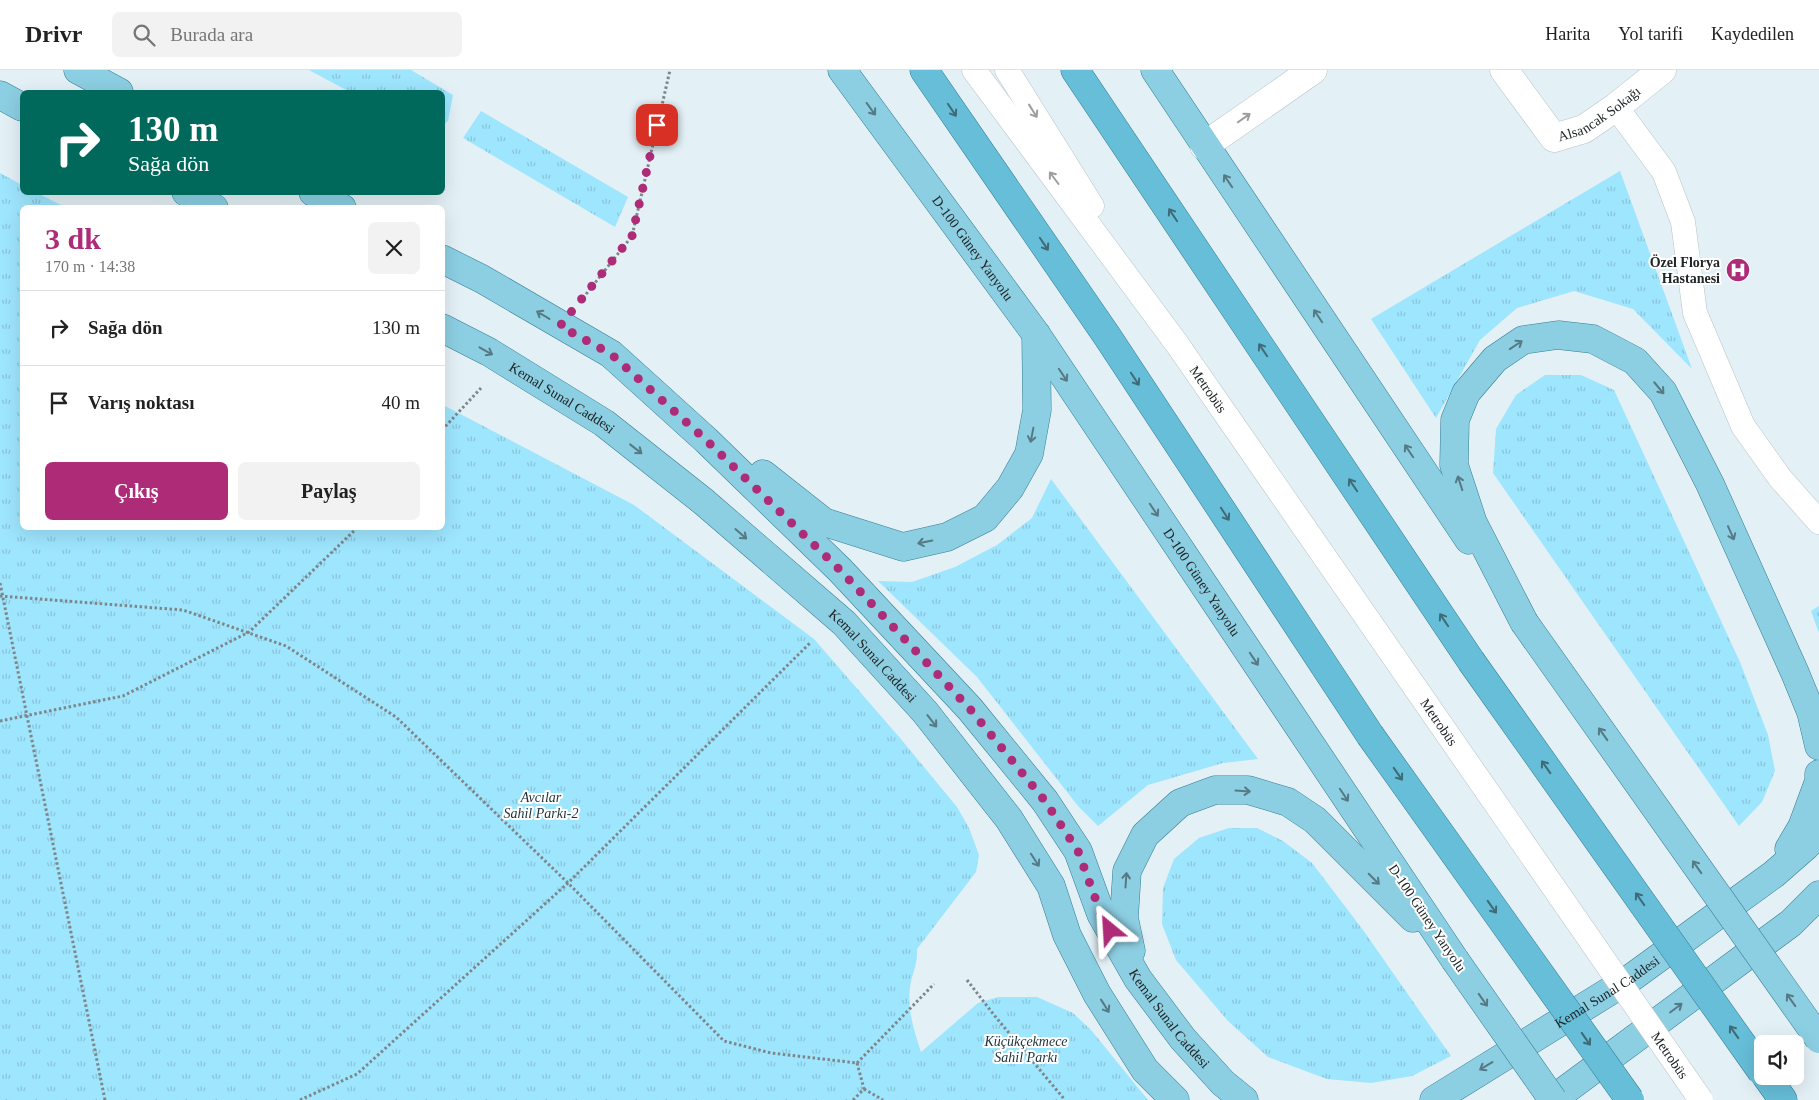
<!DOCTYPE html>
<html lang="tr">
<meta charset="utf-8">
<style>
body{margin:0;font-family:Georgia,serif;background:#f2f2f2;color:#222;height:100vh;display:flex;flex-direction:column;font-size:19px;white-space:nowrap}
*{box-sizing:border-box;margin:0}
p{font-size:16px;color:#767676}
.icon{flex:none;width:28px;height:28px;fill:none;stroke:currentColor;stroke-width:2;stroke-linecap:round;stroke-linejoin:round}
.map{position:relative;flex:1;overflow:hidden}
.details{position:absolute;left:20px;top:135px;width:425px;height:325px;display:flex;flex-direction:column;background:#fff;border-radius:8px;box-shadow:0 5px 20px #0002}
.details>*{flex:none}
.guide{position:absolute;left:20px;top:20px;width:425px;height:105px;border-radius:8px;box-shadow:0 5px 20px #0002;background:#00695c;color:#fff;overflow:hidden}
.tools{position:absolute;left:1754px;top:965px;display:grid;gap:10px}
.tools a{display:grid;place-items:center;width:50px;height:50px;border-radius:8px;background:#fff;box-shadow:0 5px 20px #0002;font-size:25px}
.pin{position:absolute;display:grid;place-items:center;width:42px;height:42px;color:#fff;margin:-21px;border-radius:10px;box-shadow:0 2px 8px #0006}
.me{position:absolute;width:55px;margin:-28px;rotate:333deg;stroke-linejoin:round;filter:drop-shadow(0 0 4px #0008)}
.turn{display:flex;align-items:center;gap:18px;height:105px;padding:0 25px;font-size:22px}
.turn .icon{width:65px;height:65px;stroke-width:2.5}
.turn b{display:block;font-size:35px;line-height:42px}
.round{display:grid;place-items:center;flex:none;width:52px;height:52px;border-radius:8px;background:#f2f2f2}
.summary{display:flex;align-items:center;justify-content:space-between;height:85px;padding:0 25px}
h1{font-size:30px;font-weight:700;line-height:38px;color:#ad2b77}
.button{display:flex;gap:10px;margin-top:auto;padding:10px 25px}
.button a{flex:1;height:58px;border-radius:8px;background:#ad2b77;color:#fff;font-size:20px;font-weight:700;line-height:58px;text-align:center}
.button a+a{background:#f2f2f2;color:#222}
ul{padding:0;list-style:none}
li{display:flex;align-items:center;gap:15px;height:75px;padding:0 25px;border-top:1px solid #e0e0e0}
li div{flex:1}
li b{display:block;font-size:19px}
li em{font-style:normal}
header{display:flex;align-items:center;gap:30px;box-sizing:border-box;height:70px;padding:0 25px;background:#fff;border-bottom:1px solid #e0e0e0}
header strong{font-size:24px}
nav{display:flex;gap:28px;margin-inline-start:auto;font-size:18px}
.search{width:350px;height:45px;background:#f2f2f2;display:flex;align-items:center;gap:12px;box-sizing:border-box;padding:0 18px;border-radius:8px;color:#767676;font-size:19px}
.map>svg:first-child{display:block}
.grass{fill:url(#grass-tufts)}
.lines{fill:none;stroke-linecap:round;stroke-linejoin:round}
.service-casing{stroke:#b7c4c9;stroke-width:25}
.minor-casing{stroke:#b7c4c9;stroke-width:29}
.tertiary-casing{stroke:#b7c4c9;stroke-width:29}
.primary-casing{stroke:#357e94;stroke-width:29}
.trunk-casing{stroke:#357e94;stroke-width:29}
.path{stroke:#7e868a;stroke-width:3;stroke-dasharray:2.5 2.5;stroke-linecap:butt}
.service{stroke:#fff;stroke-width:24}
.minor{stroke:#fff;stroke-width:28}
.tertiary{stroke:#fff;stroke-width:28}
.primary{stroke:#8ccee2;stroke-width:28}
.trunk{stroke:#66bed8;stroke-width:28}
.service-bridge-casing{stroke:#b7c4c9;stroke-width:25;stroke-linecap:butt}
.primary-bridge-casing{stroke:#357e94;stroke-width:29;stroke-linecap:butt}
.trunk-bridge-casing{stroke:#357e94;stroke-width:29;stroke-linecap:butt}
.service-bridge{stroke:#fff;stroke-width:24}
.primary-bridge{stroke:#8ccee2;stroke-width:28}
.trunk-bridge{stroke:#66bed8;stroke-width:28}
.oneway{stroke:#567a84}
.oneway2{stroke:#406a77}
.oneway3{stroke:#9b9d9e}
.route{stroke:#ad2b77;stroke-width:9;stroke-dasharray:0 16.2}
.labels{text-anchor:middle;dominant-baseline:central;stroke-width:4;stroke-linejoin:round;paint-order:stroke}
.street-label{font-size:14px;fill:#202527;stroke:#fff}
.poi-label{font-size:14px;font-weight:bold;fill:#202527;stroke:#fff;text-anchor:end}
.park-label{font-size:14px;font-style:italic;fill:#1d323a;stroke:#fff}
</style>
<header>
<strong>Drivr</strong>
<div class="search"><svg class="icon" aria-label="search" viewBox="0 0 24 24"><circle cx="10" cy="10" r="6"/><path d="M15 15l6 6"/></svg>Burada ara</div>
<nav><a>Harita</a><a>Yol tarifi</a><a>Kaydedilen</a></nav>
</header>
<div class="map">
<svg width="1819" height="1030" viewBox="0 0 1819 1030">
<defs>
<pattern id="grass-tufts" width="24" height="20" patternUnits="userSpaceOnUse" patternTransform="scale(1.25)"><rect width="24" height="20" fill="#9ee5fe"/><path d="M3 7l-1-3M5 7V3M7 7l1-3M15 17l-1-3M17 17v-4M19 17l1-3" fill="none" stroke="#88c4da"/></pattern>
</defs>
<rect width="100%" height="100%" fill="#e3f0f5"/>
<g class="grass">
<polygon points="309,0 411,0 453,25 448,51 443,55 442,22 350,22"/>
<polygon points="481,41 628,127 615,157 463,68"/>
<polygon points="1620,101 1692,299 1633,239 1574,221 1517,238 1480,270 1436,348 1371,249"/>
<path d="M 0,103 L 22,115 L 22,122 L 37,123 L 65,137 L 22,138 L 22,458 L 442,458 L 443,335 L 634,435 L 814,569 L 900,668 L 957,737 L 969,758 L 979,785 L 976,802 L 917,879 C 918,894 912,903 910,917 C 907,939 914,961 921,982 L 978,933 L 998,927 L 1037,927 L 1073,943 L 1091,960 L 1148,1030 L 0,1030 Z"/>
<polygon points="1545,305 1581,305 1614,320 1740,592 1768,665 1775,701 1762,732 1739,756 1493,403 1496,359 1516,325"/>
<polygon points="1051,409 1258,689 1223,693 1148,715 1098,756 1078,736 977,607 878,511 912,512 955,497 997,475 1032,448"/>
<polygon points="1819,536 1819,563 1811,541"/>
<polygon points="1229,758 1257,758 1283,771 1312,793 1363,860 1451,986 1412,1006 1371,1013 1327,1009 1268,987 1228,951 1176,890 1162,854 1163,818 1174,789 1199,768"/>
</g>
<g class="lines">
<g class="service-casing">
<g id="service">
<path id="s1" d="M 974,0 L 1177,274 L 1568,838"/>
<polyline points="1007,0 1092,136"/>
<polyline points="1616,37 1664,102 1683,152 1695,243 1743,356 1780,408 1819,452"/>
</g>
</g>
<g class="minor-casing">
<g id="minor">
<path id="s2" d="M 1504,0 L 1554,68 L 1584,59 L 1616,37 L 1662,0"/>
</g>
</g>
<g class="tertiary-casing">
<polyline id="tertiary" points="1204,76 1313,0"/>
</g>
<g class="primary-casing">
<g id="primary">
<polyline points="78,0 119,22"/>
<path id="s3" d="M 842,0 L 1036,264 L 1455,890"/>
<polyline points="1155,0 1469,470"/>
<polyline points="0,25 22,37"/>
<polyline points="186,122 214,138"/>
<polyline points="313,122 342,138"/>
<path id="s4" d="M 442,189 L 482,209 L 611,284 L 706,370 L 840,500 L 970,639 L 1045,731 L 1078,781 L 1101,844 L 1138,909 L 1183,969 L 1223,1013 L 1244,1030"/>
<path id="s5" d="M 442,258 L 489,282 L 604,353 L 704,432 L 844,553 L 925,642 L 1009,749 L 1051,816 L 1067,865 L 1097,924 L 1145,1000 L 1175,1030"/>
<polyline points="763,404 824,452 903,477 947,467 985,448 1010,418 1029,384 1037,340 1036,264"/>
<polyline points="1524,552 1473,453 1454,395 1455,350 1466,323 1495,289 1523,270 1558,265 1593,269 1635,291 1663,322 1710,414 1795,603 1811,642 1819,676"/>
<polyline points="1789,779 1802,757 1819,711 1819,704"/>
<polyline points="1131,881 1124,848 1127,801 1145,765 1180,733 1215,720 1248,720 1288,732 1315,750 1413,848"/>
<path id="s6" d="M 1434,1030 L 1631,908 L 1774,804 L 1806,776 L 1819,761"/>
<polyline points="1552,1030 1791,853 1819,825"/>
</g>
</g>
<g class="trunk-casing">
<g id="trunk">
<polyline points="924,0 1107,266 1370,665"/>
<polyline points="1075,0 1471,591"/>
<polyline points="1766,1006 1783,1030"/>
</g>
</g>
<g class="path">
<polyline points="583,228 632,166 670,0"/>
<polyline points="442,360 481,318"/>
<polyline points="0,513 105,1030"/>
<polyline points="0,526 183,540 286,576 396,647 568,813 724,971 771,983 857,993"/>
<polyline points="0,651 123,626 249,562 357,458"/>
<polyline points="967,910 994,945 1065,1030"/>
<polyline points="857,993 934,914"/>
<polyline points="864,1019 883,1030"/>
<polyline points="300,1030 357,1004 568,813 811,572"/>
<polyline points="853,1030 864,1019 857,993"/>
</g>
<use href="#service" class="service"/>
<use href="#minor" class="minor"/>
<use href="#tertiary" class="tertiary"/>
<use href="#primary" class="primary"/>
<use href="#trunk" class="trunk"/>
<g class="service-bridge-casing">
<g id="service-bridge">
<path id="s7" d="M 1568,838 L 1701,1030"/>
</g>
</g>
<g class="primary-bridge-casing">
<g id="primary-bridge">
<polyline points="1524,552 1819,969"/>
<polyline points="1455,890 1553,1030"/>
</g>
</g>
<g class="trunk-bridge-casing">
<g id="trunk-bridge">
<polyline points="1471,591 1762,1002"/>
<polyline points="1370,665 1630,1030"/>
</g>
</g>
<use href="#service-bridge" class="service-bridge"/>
<use href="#primary-bridge" class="primary-bridge"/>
<use href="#trunk-bridge" class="trunk-bridge"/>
</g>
<defs><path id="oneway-shaft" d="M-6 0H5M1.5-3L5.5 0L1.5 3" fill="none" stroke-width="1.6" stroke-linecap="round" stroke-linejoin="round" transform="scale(1.25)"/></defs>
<g class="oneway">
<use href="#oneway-shaft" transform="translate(871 39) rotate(54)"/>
<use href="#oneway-shaft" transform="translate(1228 111) rotate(-124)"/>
<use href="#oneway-shaft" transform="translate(543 245) rotate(-149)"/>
<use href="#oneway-shaft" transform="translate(1318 246) rotate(-124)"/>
<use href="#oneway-shaft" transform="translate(1516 275) rotate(-34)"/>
<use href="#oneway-shaft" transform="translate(486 281) rotate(29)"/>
<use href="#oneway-shaft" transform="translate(1063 305) rotate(56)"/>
<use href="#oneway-shaft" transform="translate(1659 318) rotate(50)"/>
<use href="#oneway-shaft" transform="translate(1032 365) rotate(101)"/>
<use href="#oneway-shaft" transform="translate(636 379) rotate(38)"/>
<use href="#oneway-shaft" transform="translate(1409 381) rotate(-124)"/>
<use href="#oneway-shaft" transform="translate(1460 413) rotate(-108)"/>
<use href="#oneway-shaft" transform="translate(1154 440) rotate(56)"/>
<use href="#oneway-shaft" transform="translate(1731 463) rotate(66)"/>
<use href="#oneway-shaft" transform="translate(741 464) rotate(41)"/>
<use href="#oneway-shaft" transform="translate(925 472) rotate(168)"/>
<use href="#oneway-shaft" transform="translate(1254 589) rotate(56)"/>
<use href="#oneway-shaft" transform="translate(932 651) rotate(52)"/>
<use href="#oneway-shaft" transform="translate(1603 664) rotate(-125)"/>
<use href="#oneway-shaft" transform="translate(1243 721) rotate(4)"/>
<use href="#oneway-shaft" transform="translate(1344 725) rotate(56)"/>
<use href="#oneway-shaft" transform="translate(1035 790) rotate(57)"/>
<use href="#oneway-shaft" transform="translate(1697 797) rotate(-125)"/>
<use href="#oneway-shaft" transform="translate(1374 809) rotate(45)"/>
<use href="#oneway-shaft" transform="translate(1126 810) rotate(-86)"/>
<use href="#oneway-shaft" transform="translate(1483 930) rotate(55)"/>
<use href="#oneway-shaft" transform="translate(1791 930) rotate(-125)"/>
<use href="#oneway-shaft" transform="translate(1105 936) rotate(58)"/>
<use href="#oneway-shaft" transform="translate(1676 938) rotate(-37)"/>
<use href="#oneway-shaft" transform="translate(1486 996) rotate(149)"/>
</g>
<g class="oneway2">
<use href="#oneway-shaft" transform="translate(952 40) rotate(56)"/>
<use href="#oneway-shaft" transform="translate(1173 145) rotate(-124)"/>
<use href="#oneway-shaft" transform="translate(1044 174) rotate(56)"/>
<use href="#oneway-shaft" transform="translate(1263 280) rotate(-124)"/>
<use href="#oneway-shaft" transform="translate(1135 309) rotate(57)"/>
<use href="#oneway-shaft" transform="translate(1353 415) rotate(-124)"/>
<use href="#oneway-shaft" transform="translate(1225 444) rotate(57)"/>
<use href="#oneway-shaft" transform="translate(1444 550) rotate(-124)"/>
<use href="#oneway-shaft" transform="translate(1546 697) rotate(-125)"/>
<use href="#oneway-shaft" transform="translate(1398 704) rotate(55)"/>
<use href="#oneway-shaft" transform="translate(1640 829) rotate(-125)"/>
<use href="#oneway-shaft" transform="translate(1492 837) rotate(55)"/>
<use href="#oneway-shaft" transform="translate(1734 962) rotate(-125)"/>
<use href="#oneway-shaft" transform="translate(1586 969) rotate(55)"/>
</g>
<g class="oneway3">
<use href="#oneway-shaft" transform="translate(1033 41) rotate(58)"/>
<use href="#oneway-shaft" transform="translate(1244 48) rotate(-35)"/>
<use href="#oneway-shaft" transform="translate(1054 108) rotate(-127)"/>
</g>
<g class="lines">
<polyline class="route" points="657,55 632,166 560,256 611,284 706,370 840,500 970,639 1045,731 1078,781 1101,844 1110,860"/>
</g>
<defs>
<g id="hospital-disc" transform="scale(1.25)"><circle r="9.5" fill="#ad2b77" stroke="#fff"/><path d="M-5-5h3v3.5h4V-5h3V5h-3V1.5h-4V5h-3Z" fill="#fff"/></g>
</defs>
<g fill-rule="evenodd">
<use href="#hospital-disc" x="1738" y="200"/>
</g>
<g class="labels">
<g class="street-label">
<text stroke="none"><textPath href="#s2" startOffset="136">Alsancak Sokağı</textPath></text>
<text stroke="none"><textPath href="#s3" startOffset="221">D-100 Güney Yanyolu</textPath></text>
<text stroke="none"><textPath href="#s1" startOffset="396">Metrobüs</textPath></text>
<text stroke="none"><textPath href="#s5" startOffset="139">Kemal Sunal Caddesi</textPath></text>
<text stroke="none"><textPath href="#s3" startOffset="626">D-100 Güney Yanyolu</textPath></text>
<text stroke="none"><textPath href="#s5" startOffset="544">Kemal Sunal Caddesi</textPath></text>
<text stroke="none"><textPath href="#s1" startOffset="801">Metrobüs</textPath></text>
<text transform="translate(1427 848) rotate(56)">D-100 Güney Yanyolu</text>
<text stroke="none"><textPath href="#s6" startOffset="204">Kemal Sunal Caddesi</textPath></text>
<text stroke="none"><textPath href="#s4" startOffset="1070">Kemal Sunal Caddesi</textPath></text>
<text stroke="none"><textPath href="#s7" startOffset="179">Metrobüs</textPath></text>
</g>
<g class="poi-label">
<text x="1720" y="192">Özel Florya<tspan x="1720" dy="16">Hastanesi</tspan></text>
</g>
<g class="park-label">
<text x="541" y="727">Avcılar<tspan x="541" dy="16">Sahil Parkı-2</tspan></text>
<text x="1026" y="971">Küçükçekmece<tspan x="1026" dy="16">Sahil Parkı</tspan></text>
</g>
</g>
</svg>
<div class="tools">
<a><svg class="icon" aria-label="sound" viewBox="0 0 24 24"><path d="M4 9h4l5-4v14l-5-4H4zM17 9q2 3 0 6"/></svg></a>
</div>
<div class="pin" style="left:657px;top:55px;background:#d93025"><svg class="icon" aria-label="arrive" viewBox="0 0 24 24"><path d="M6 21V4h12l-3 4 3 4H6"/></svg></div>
<svg class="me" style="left:1110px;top:860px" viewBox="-20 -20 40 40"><path d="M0-17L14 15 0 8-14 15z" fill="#ad2b77" stroke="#fff" stroke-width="4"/></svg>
<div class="guide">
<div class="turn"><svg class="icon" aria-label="right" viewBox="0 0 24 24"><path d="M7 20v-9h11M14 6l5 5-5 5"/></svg><div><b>130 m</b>Sağa dön</div></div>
</div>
<section class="details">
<div class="summary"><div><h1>3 dk</h1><p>170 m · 14:38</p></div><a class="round"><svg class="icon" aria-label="close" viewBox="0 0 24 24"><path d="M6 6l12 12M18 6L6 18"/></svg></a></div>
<ul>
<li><svg class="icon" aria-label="right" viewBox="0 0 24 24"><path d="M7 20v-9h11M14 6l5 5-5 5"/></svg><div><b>Sağa dön</b></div><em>130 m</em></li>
<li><svg class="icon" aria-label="arrive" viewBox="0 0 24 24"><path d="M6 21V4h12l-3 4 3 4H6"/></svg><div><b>Varış noktası</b></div><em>40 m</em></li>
</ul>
<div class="button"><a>Çıkış</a><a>Paylaş</a></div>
</section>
</div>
